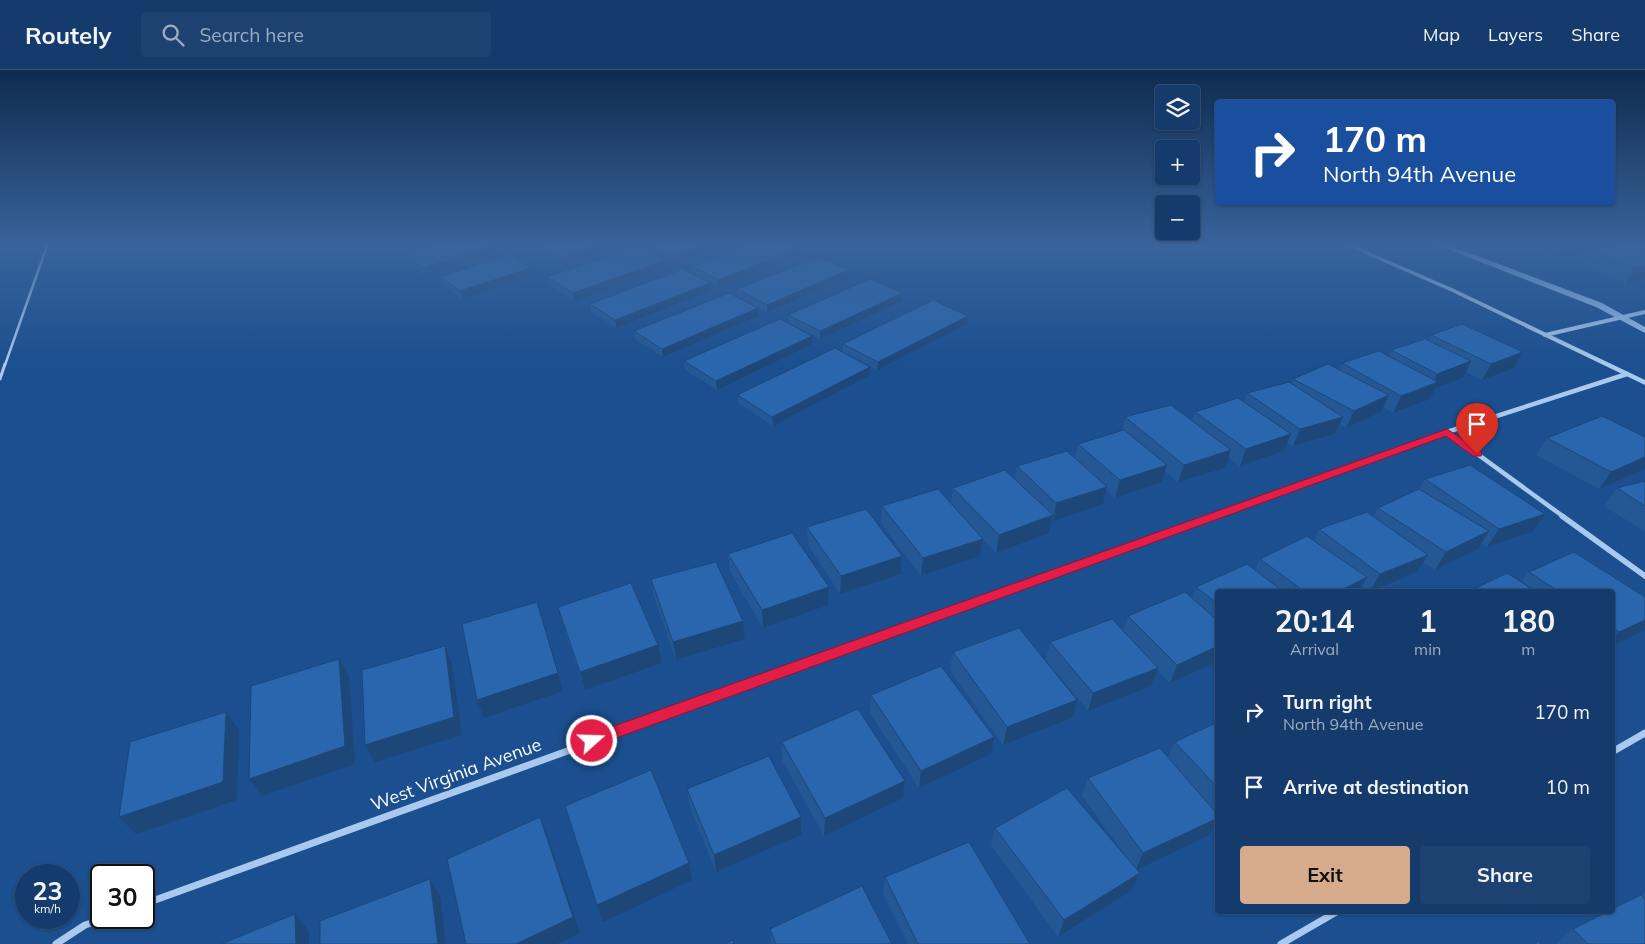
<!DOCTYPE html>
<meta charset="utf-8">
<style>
body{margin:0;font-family:Mulish,sans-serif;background:#1d4271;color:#f1f3f6;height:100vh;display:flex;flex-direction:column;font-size:19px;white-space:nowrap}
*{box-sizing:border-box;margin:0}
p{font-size:16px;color:#9dadc1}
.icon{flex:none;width:28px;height:28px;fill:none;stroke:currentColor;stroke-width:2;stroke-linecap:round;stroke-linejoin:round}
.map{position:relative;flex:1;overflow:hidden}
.panel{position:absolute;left:1215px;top:519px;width:400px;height:325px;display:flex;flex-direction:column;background:#143b6b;border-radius:5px;box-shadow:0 1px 4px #0004,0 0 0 1px #33557e}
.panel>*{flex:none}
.guide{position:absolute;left:1215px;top:30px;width:400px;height:105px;border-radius:5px;box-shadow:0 1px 4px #0004,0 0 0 1px #33557e;background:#1a4fa0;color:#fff;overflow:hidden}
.tools{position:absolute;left:1155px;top:15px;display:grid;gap:10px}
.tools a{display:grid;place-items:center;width:45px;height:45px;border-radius:5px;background:#143b6b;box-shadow:0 1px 4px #0004,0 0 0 1px #33557e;font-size:25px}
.speed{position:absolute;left:15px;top:794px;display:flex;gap:10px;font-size:25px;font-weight:700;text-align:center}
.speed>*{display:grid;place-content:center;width:65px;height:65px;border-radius:50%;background:#143b6b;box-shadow:0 1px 4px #0004,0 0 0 1px #33557e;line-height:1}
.speed small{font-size:12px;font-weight:400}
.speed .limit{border:2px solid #111;border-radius:8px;background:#fff;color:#111}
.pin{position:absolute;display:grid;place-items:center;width:42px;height:42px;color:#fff;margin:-51px -21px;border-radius:50% 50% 50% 0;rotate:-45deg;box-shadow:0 0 5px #0007}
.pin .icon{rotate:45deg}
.me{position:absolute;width:55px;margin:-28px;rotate:70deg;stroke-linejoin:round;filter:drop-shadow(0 0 4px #0008)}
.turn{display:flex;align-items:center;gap:18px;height:105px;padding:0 25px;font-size:22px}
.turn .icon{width:65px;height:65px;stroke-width:2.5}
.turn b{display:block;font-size:35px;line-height:42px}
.eta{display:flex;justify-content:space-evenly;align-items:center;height:85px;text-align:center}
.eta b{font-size:30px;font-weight:700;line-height:35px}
.cta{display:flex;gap:10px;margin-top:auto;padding:10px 25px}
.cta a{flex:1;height:58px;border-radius:5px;background:#d6ab8b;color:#111;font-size:20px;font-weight:700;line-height:58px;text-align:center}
.cta a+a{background:#1d4271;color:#f1f3f6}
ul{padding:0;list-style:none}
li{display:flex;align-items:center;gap:15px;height:75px;padding:0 25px}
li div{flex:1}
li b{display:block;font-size:19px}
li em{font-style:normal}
header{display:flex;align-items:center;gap:30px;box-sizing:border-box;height:70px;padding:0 25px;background:#143b6b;border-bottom:1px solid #33557e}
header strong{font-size:24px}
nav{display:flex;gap:28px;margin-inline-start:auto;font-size:18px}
.search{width:350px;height:45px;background:#1d4271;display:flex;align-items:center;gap:12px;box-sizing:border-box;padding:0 18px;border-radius:5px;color:#9dadc1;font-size:19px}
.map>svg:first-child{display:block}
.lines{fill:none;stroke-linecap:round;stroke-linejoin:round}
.stream{fill:#9cc4f0;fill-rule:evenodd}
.service-far1{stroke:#a9c9ee;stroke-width:2.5}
.service{stroke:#a9c9ee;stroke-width:3}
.minor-far3{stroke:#a9c9ee;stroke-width:4}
.minor-far2{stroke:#a9c9ee;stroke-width:4.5}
.minor-far1{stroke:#a9c9ee;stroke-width:5.5}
.minor{stroke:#a9c9ee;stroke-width:7}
.tertiary{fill:#a9c9ee;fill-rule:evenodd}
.wall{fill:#245895}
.shaded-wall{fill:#1d4779}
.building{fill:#2a66ad;stroke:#1d4779}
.route{fill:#e11d48;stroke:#92132f}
.labels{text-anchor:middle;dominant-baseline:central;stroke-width:5;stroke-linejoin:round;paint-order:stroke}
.street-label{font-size:18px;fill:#fff;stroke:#1b4f8f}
</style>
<header>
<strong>Routely</strong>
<div class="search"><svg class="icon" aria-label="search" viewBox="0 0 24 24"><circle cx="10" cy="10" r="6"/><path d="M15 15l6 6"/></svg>Search here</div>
<nav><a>Map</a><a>Layers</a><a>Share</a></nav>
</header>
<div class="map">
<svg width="1645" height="874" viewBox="0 0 1645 874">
<rect width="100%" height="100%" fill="#1b4f8f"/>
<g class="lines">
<polygon class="stream" points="1432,173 1443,173 1602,233 1645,257 1645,263 1596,237"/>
<polyline class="service-far1" points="5,295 48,173"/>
<polyline class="service" points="0,309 5,294"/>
<polyline class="minor-far3" points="1545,265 1645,242"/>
<g class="minor-far2">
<polyline points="1447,362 1564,447"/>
<polyline points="1213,447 1447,362 1627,304"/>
</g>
<g class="minor-far1">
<polyline points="1562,446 1645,506"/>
<polyline points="688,637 1216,446"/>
</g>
<g class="minor">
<polyline points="1612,682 1645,663"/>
<polyline points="144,834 692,636"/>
<polyline points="56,874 85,855 107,848"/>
<polyline points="1281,874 1338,841"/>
</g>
<polygon class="tertiary" points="1340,173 1348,173 1452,218 1645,310 1645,315 1448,220"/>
</g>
<g class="wall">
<polygon points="326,173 346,173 331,177"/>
<polygon points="545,173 614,173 614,177 561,195 540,182 538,175"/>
<polygon points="645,173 732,173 673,195 666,191 667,197 575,231 549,215 547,207 646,180"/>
<polygon points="1519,173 1624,173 1623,175 1645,209 1625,213 1584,194 1591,182 1555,189"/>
<polygon points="495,175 497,182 425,205 407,192 405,184"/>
<polygon points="799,186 719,217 692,203 692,196"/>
<polygon points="533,205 462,229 442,214 440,207"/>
<polygon points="848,208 767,242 738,227 737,219"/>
<polygon points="710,221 616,258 591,242 590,234"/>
<polygon points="902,231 820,269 788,253 788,245"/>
<polygon points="758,238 758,246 663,287 635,269 634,261"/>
<polygon points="968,246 967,254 877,300 843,282 843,274"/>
<polygon points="1431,265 1523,282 1514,298 1482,310 1466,302 1463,308 1436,318 1430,329 1393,343 1383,337 1381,342 1346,358 1340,354 1335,364 1293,376 1287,373 1284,381 1240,396 1228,387 1225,398 1178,412 1165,401 1162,412 1115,428 1106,420 1103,434 1052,450 1049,463 996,483 983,469 980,486 921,506 881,453 882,436 951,433 953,418 1015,410 1017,396 1075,388 1078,374 1122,361 1125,347 1192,351 1195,342 1244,332 1247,323 1291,313 1293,309 1339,300 1342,293 1389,286 1391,280 1428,270"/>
<polygon points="812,274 717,320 685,300 684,291"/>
<polygon points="870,305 773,356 738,333 737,325"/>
<polygon points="1645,367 1599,419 1536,385 1547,368"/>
<polygon points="1425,409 1533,461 1487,477 1482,473 1478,479 1435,500 1423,492 1417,502 1372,521 1368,521 1362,516 1359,521 1218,521 1218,591 1170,613 1157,600 1151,616 1088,641 1046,590 1050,572 1123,560 1128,546 1192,528 1196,517 1255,500 1260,489 1314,471 1319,459 1373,446 1378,438 1419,419"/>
<polygon points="1645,411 1645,462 1604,436 1617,418"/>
<polygon points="807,457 902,486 901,504 840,524 808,475"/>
<polygon points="728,484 829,517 828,535 763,558 730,502"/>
<polygon points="1529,502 1645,527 1645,560 1612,576 1612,521 1470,521 1521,512"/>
<polygon points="651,509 743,551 745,569 676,590 654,527"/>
<polygon points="558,537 662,593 585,620 563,555"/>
<polygon points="953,582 1077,630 1072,648 1003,675 950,600"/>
<polygon points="871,625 991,684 919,718 870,643"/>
<polygon points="1218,652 1218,750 1210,765 1136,799 1140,803 1132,820 1058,867 991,775 995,758 1130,792 1082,726 1088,708 1168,687 1175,672"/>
<polygon points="782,672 905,711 903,728 824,766 782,690"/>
<polygon points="687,719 801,747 801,765 716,802 690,737"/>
<polygon points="885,807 1030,874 908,874 883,824"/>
<polygon points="1645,823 1645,874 1556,874 1573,859 1641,826"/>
<polygon points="770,859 892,874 771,874"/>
</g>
<g class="shaded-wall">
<polygon points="330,173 346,173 331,177"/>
<polygon points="604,173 614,173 614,177 561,195 560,188"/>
<polygon points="712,173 732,173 673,195 672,187"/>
<polygon points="1570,173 1624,173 1622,175 1592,180 1591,182 1555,189 1563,174"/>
<polygon points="495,175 497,182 425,205 423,198"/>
<polygon points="799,178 799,186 719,217 718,210"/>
<polygon points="666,190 667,197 575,231 573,223"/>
<polygon points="1645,191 1645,209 1625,213 1634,198"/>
<polygon points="531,198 533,205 462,229 460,221"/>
<polygon points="848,200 848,208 767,242 767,235"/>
<polygon points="710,213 710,221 616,258 615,250"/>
<polygon points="903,223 902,231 820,269 820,261"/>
<polygon points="758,238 758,246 663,287 662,279"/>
<polygon points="968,246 967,254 877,300 878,292"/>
<polygon points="812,266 812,274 717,320 716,311"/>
<polygon points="1523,282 1514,298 1482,310 1491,294"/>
<polygon points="1471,291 1463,308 1436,318 1430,329 1393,343 1401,326 1432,315 1437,304"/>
<polygon points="870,297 870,305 773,356 772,347"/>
<polygon points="1389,325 1381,342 1346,358 1354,341"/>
<polygon points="1343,347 1335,364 1293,376 1300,359"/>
<polygon points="1291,364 1284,381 1240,396 1246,379"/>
<polygon points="1231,380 1225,398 1178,412 1184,395"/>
<polygon points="1645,387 1645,399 1599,419 1611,402"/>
<polygon points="1167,395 1162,412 1115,428 1120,410"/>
<polygon points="1107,417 1103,434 1053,451 1056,433"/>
<polygon points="1545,444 1533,461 1487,477 1499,459"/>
<polygon points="1053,445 1049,463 996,483 999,465"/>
<polygon points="1489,461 1478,479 1435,500 1446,482"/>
<polygon points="983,469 980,486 921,506 923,488"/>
<polygon points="1428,485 1417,502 1372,521 1370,521 1380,504"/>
<polygon points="902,486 901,504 840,524 841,506"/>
<polygon points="1367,507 1359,521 1340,521"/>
<polygon points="829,517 828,535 763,558 762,540"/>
<polygon points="543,550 563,621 484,648 477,630"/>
<polygon points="1645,550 1645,560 1612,576 1612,570 1619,562"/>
<polygon points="743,551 745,569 676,590 673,572"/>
<polygon points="658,575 662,593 585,620 580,602"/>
<polygon points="445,576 452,594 462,665 375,692 365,675"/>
<polygon points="1218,576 1218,591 1170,613 1177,595"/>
<polygon points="339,589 349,607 355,694 262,726 249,709"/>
<polygon points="1158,598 1151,616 1088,641 1093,623"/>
<polygon points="1077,630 1072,648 1003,675 1007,657"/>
<polygon points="226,642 239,660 237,730 136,764 119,747"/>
<polygon points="994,667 991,684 919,718 921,701"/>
<polygon points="905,711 903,728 824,766 825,748"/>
<polygon points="540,747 547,765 580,863 557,874 516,874"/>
<polygon points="801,747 801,765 716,802 714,785"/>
<polygon points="1218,748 1218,750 1210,765 1136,800 1143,783"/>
<polygon points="689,793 692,810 603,852 597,835"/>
<polygon points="1140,803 1132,820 1058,867 1064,850"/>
<polygon points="430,809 440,826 446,874 438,874"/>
<polygon points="295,844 309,861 309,874 296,874"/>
</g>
<g class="building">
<polygon points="443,173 492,173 495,175 423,198 405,184"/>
<polygon points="545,173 604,173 560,188 538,175"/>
<polygon points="645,173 712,173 672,187"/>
<polygon points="752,173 787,173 799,178 718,210 692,196"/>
<polygon points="1632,173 1645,173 1645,196 1634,198 1592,180"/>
<polygon points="639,176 666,190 573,223 547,207"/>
<polygon points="510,184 531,198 460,221 440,207"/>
<polygon points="819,187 848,200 767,235 737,219"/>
<polygon points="683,199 710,213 615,250 590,234"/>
<polygon points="870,209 903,223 820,261 788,245"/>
<polygon points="729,223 758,238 662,279 634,261"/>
<polygon points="933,230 968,246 878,292 843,274"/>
<polygon points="780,249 812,266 716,311 684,291"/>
<polygon points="1462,254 1523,282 1491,294 1431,265"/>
<polygon points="1425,269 1471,291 1437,304 1391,280"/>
<polygon points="835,278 870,297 772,347 737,325"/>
<polygon points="1379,281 1438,312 1401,326 1342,293"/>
<polygon points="1328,294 1389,325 1354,341 1293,309"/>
<polygon points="1289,312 1343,347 1300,359 1247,323"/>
<polygon points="1238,328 1291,364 1246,379 1195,342"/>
<polygon points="1171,335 1231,380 1184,395 1125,347"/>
<polygon points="1602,346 1645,367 1645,387 1611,402 1547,368"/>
<polygon points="1124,360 1167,395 1120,410 1078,374"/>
<polygon points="1067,381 1107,417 1056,433 1017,396"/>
<polygon points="1470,395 1545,444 1499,459 1425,409"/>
<polygon points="1005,400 1053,445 999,465 953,418"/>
<polygon points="1645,411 1645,436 1617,418"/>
<polygon points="938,419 983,469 923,488 882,436"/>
<polygon points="1419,419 1489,461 1446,482 1378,438"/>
<polygon points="866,439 902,486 841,506 807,457"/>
<polygon points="1367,442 1428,485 1380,504 1319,459"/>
<polygon points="792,463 829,517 762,540 728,484"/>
<polygon points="1307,466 1367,507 1340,521 1304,521 1260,489"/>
<polygon points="1574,482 1645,527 1645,550 1619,562 1612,558 1612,521 1558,521 1529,502"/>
<polygon points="716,492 743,551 673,572 651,509"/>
<polygon points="1247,494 1283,521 1218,521 1218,534 1196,517"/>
<polygon points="1507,503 1535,521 1470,521"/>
<polygon points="631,513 658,575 580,602 558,537"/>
<polygon points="1185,522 1218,551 1218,576 1177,595 1128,546"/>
<polygon points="537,532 558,603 477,630 462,554"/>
<polygon points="1112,549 1158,598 1093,623 1050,572"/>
<polygon points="1019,558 1077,630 1007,657 953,582"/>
<polygon points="445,576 454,647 365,675 362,600"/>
<polygon points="339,589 345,676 249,709 251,616"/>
<polygon points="941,596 994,667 921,701 871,625"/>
<polygon points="858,639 905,711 825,748 782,672"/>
<polygon points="226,642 223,712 119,747 130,672"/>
<polygon points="1218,652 1218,718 1175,672"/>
<polygon points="1160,678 1218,745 1218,748 1143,783 1088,708"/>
<polygon points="769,686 801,747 714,785 687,719"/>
<polygon points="651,700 689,793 597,835 565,736"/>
<polygon points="1067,718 1140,803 1064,850 995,758"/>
<polygon points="540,747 573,847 516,874 466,874 447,789"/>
<polygon points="969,772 1030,874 918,874 885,807"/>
<polygon points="430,809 438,874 320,874 320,851"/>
<polygon points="862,816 892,874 776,874 770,859"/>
<polygon points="1641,825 1645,829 1645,874 1588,874 1573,859 1609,841 1612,841 1612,839"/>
<polygon points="295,844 296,874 221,874"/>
<polygon points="733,870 734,874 725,874"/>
<polygon points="1538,871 1541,874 1534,874"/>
</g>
<linearGradient id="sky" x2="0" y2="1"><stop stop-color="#0f2b4f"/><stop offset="0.59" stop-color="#39639b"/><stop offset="1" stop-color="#39639b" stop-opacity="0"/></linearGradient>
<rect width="1645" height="295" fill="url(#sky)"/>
<polygon class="route" points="1447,359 1481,381 1482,384 1481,386 1473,386 1446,366 597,675 592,677 586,675 584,671 586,666"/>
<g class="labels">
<g class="street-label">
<text transform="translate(456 704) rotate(-20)">West Virginia Avenue</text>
</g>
</g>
</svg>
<div class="tools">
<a><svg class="icon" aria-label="layers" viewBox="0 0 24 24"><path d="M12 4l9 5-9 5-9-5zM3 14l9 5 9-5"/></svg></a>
<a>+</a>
<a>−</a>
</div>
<div class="speed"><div>23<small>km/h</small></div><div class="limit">30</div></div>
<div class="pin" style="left:1477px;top:384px;background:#d93025"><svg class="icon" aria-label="arrive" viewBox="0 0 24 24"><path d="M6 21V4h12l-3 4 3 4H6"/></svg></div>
<svg class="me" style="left:592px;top:671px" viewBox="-20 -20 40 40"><circle r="17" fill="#e11d48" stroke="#fff" stroke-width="3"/><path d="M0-11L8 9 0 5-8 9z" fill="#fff"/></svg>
<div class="guide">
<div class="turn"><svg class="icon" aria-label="right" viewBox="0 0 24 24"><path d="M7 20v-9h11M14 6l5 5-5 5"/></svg><div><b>170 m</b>North 94th Avenue</div></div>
</div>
<section class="panel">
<div class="eta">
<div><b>20:14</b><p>Arrival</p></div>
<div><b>1</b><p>min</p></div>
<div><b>180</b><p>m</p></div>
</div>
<ul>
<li><svg class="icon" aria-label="right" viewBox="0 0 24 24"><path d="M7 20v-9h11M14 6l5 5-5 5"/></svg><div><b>Turn right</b><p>North 94th Avenue</p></div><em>170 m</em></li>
<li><svg class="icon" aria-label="arrive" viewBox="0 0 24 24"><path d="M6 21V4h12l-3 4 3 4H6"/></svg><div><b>Arrive at destination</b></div><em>10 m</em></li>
</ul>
<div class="cta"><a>Exit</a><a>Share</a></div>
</section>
</div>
